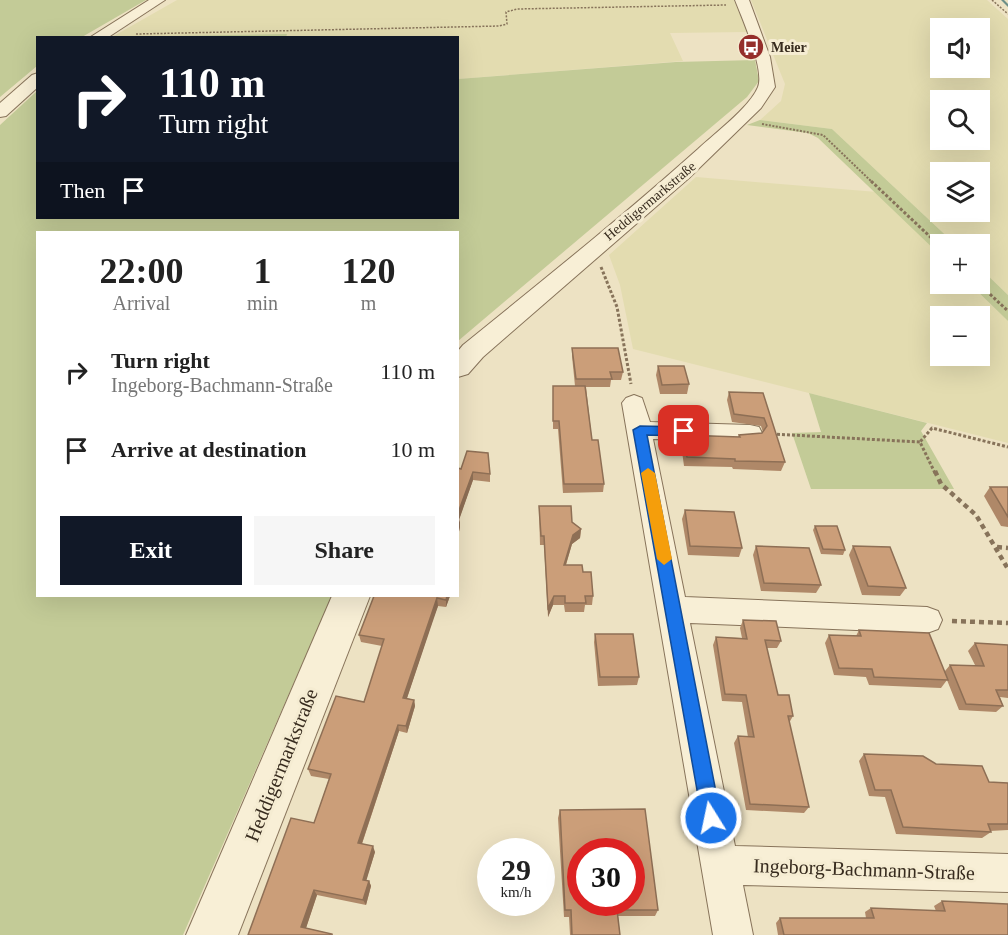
<!DOCTYPE html>
<meta charset="utf-8">
<style>
body{margin:0;font-family:"Times New Roman",serif;background:#f6f6f6;color:#222;height:100vh;display:flex;flex-direction:column;font-size:22px;white-space:nowrap}
*{box-sizing:border-box;margin:0}
p{font-size:20px;color:#767676}
.icon{flex:none;width:33px;height:33px;fill:none;stroke:currentColor;stroke-width:2;stroke-linecap:round;stroke-linejoin:round}
.map{position:relative;flex:1;overflow:hidden}
.details{position:absolute;left:36px;top:231px;width:423px;height:366px;display:flex;flex-direction:column;background:#fff;border-radius:0px;box-shadow:0 6px 24px #0002}
.details>*{flex:none}
.banner{position:absolute;left:36px;top:36px;width:423px;height:183px;border-radius:0px;box-shadow:0 6px 24px #0002;background:#111827;color:#fff;overflow:hidden}
.buttons{position:absolute;left:930px;top:18px;display:grid;gap:12px}
.buttons a{display:grid;place-items:center;width:60px;height:60px;border-radius:0px;background:#fff;box-shadow:0 6px 24px #0002;font-size:30px}
.speed{position:absolute;left:477px;top:838px;display:flex;gap:12px;font-size:30px;font-weight:700;text-align:center}
.speed>*{display:grid;place-content:center;width:78px;height:78px;border-radius:50%;background:#fff;box-shadow:0 6px 24px #0002;line-height:1}
.speed small{font-size:15px;font-weight:400}
.speed .limit{border:9px solid #d22;background:#fff;color:#111}
.pin{position:absolute;display:grid;place-items:center;width:51px;height:51px;color:#fff;margin:-26px;border-radius:12px;box-shadow:0 3px 9px #0006}
.me{position:absolute;width:66px;margin:-33px;rotate:350deg;stroke-linejoin:round;filter:drop-shadow(0 0 4px #0008)}
.turn{display:flex;align-items:center;gap:21px;height:126px;padding:0 24px;font-size:27px}
.turn .icon{width:78px;height:78px;stroke-width:2.5}
.turn b{display:block;font-size:42px;line-height:51px}
.then{display:flex;align-items:center;height:57px;padding:0 24px;background:#0003;gap:12px;font-size:22px}
.eta{display:flex;justify-content:space-evenly;align-items:center;height:102px;text-align:center}
.eta b{font-size:36px;font-weight:800;line-height:42px}
.action{display:flex;gap:12px;margin-top:auto;padding:12px 24px}
.action a{flex:1;height:69px;border-radius:0px;background:#111827;color:#fff;font-size:24px;font-weight:800;line-height:69px;text-align:center}
.action a+a{background:#f6f6f6;color:#222}
ul{padding:0;list-style:none}
li{display:flex;align-items:center;gap:18px;height:78px;padding:0 24px}
li div{flex:1}
li b{display:block;font-size:22px}
li em{font-style:normal}
.map>svg:first-child{display:block}
.farmland{fill:#e3dcb0;fill-rule:evenodd}
.green{fill:#c3cb97}
.lines{fill:none;stroke-linecap:round;stroke-linejoin:round}
.stream{fill:#6c8e87;fill-rule:evenodd}
.minor-casing{stroke:#87735a;stroke-width:2}
.tertiary-casing{stroke:#87735a;stroke-width:2}
.path-far3{stroke:#87735a;stroke-width:1.5;stroke-dasharray:2 1.5;stroke-linecap:butt}
.path-far2{stroke:#87735a;stroke-width:2;stroke-dasharray:2 1.5;stroke-linecap:butt}
.path-far1{stroke:#87735a;stroke-width:3;stroke-dasharray:3 2;stroke-linecap:butt}
.path{stroke:#87735a;stroke-width:4.5;stroke-dasharray:5 4;stroke-linecap:butt}
.minor{fill:#f8efd6;fill-rule:evenodd}
.tertiary{fill:#f8efd6;fill-rule:evenodd}
.wall{fill:#af8868}
.shaded-wall{fill:#8e6f55}
.building{fill:#cb9e79;stroke:#8e6f55;stroke-width:1.5;fill-rule:evenodd}
.route{fill:#1a73e8;stroke:#114b97;stroke-width:1.5}
.slow{fill:#f59e0b}
.labels{text-anchor:middle;dominant-baseline:central;stroke-width:6;stroke-linejoin:round;paint-order:stroke}
.far-poi-label{font-size:14px;font-weight:bold;fill:#372b1e;stroke:#f5ecd2;text-anchor:start}
.far-street-label{font-size:14px;fill:#372b1e;stroke:#f5ecd2}
.near-street-label{font-size:20px;fill:#372b1e;stroke:#f5ecd2}
</style>
<div class="map">
<svg width="1008" height="935" viewBox="0 0 1008 935">
<rect width="100%" height="100%" fill="#ede2c3"/>
<g class="farmland">
<polygon points="177,0 734,0 747,32 670,33 683,61 458,79 458,38 286,37 287,34 112,37"/>
<path d="M 751,0 L 987,0 L 1008,19 L 1008,295 L 980,268 L 980,244 L 955,244 L 832,129 L 760,120 L 781,101 L 785,84 ZM 940,28 L 980,28 L 980,68 L 940,68 ZM 940,100 L 980,100 L 980,140 L 940,140 ZM 940,172 L 980,172 L 980,212 L 940,212 Z"/>
<path d="M 696,177 L 877,192 L 940,255 L 940,284 L 970,284 L 1008,321 L 1008,443 L 633,349 L 620,285 L 609,255 ZM 940,316 L 980,316 L 980,356 L 940,356 Z"/>
</g>
<g class="green">
<polygon points="0,0 146,0 82,37 38,38 37,66 0,97"/>
<polygon points="287,34 286,38 111,37 112,37"/>
<polygon points="755,60 759,81 747,97 458,341 458,232 38,232 38,596 332,596 183,935 0,935 0,125 37,91 38,218 458,218 458,79 676,62"/>
<polygon points="760,120 832,129 955,244 940,244 940,255 818,138 808,133 747,125"/>
<polygon points="980,268 1008,295 1008,321 970,284 980,284"/>
<polygon points="809,393 927,423 921,431 954,489 811,489 792,433 821,432"/>
</g>
<g class="lines">
<polygon class="stream" points="1001,0 1004,0 1008,4 1008,7"/>
<g class="minor-casing">
<polygon id="minor" points="634,395 642,398 650,422 750,425 759,427 762,433 759,439 750,441 653,439 685,597 927,607 938,611 942,620 938,629 927,633 690,623 735,846 1008,854 1008,892 743,885 753,935 713,935 622,403 626,398"/>
</g>
<g class="tertiary-casing">
<g id="tertiary">
<polygon points="149,0 165,0 107,38 89,38"/>
<path d="M 735,0 L 749,0 L 770,57 L 775,87 L 761,108 L 689,178 L 483,357 L 468,374 L 458,377 L 458,351 L 463,345 C 542,281 622,217 698,149 C 714,134 750,107 758,87 C 765,70 742,18 735,0 Z"/>
<polygon points="38,73 38,87 6,116 0,117 0,103 32,75"/>
<polygon points="332,596 370,596 238,935 186,935"/>
</g>
</g>
<g class="path-far3">
<polyline points="992,0 1008,14"/>
<polyline points="136,34 499,26 507,24 506,12 517,9 726,5"/>
</g>
<polyline class="path-far2" points="762,124 823,135 873,183"/>
<g class="path-far1">
<polyline points="871,181 940,246"/>
<polyline points="601,267 617,307 631,384"/>
<polyline points="979,284 1008,311"/>
<polyline points="772,434 920,442"/>
<polyline points="935,473 920,442 932,428 1008,447"/>
</g>
<g class="path">
<polyline points="935,471 941,484 976,515 1008,569"/>
<polyline points="997,547 1008,548"/>
<polyline points="952,621 1008,623"/>
</g>
<use href="#minor" class="minor"/>
<use href="#tertiary" class="tertiary"/>
</g>
<g class="wall">
<polygon points="572,348 623,372 621,380 611,380 610,387 586,387 592,440 604,484 603,492 563,493 558,429 553,429 553,386 575,386 572,356"/>
<polygon points="658,366 689,384 687,394 660,394 656,375"/>
<polygon points="729,392 763,393 785,462 781,471 733,469 732,467 684,466 681,444 683,435 738,437 739,435 762,433 763,432 761,426 732,422 727,400"/>
<polygon points="461,469 490,474 490,482 473,480 459,519 460,527 458,536"/>
<polygon points="990,487 1008,487 1008,527 1001,526 984,496"/>
<polygon points="539,506 572,522 581,529 580,538 572,544 566,565 583,572 593,596 592,605 585,605 584,612 565,612 564,605 553,605 548,617 544,545 540,545"/>
<polygon points="685,510 742,548 739,557 688,555 682,519"/>
<polygon points="815,526 845,550 843,555 821,554 813,530"/>
<polygon points="756,546 821,585 816,593 761,591 753,555"/>
<polygon points="853,546 906,588 900,596 862,595 849,555"/>
<polygon points="374,596 450,596 446,607 438,606 432,622 407,698 414,700 415,706 407,733 399,731 362,844 375,852 366,880 369,881 371,886 366,905 317,895 306,928 332,934 333,935 248,935 314,823 329,779 311,776 308,769 364,702 382,646 361,642 359,635"/>
<polygon points="743,620 781,641 777,648 767,648 778,695 793,716 789,723 809,807 804,813 746,810 734,743 738,736 748,737 742,702 722,701 713,645 716,637 742,638 740,628"/>
<polygon points="859,630 945,671 950,665 975,665 968,651 975,643 1008,645 1008,698 1000,697 1003,706 996,712 959,710 947,680 941,688 869,685 866,677 834,675 825,643 829,635 856,636"/>
<polygon points="595,634 639,677 637,685 598,686 594,642"/>
<polygon points="864,754 936,764 989,782 1008,783 1008,830 990,831 991,832 982,838 896,834 885,797 869,796 859,761"/>
<polygon points="560,810 658,910 655,916 618,916 620,935 570,935 569,917 564,917 558,818"/>
<polygon points="942,901 1008,935 778,935 776,923 780,918 866,918 865,912 871,908 936,911 934,906"/>
</g>
<g class="shaded-wall">
<polygon points="473,472 473,480 458,523 458,513"/>
<polygon points="460,519 460,527 458,536 458,526"/>
<polygon points="581,529 580,538 572,544 563,574 564,565 573,535"/>
<polygon points="447,596 450,596 446,607 446,600"/>
<polygon points="554,596 553,605 548,617 548,608"/>
<polygon points="437,598 438,606 405,704 403,698"/>
<polygon points="414,700 415,706 407,733 406,726"/>
<polygon points="398,725 399,731 360,849 358,843"/>
<polygon points="373,846 375,852 365,885 363,880"/>
<polygon points="369,881 371,886 366,905 363,900"/>
<polygon points="314,890 317,895 305,931 301,927"/>
</g>
<g class="building">
<polygon points="572,348 618,348 623,372 610,372 612,379 576,379"/>
<polygon points="658,366 684,366 689,384 662,385"/>
<polygon points="553,386 585,386 592,440 598,440 604,484 564,484 559,421 553,421"/>
<polygon points="729,392 763,393 785,462 735,461 735,459 687,457 683,435 740,437 739,435 762,433 767,426 764,418 734,414"/>
<polygon points="467,451 488,453 490,474 473,472 458,513 458,468 461,469"/>
<polygon points="990,487 1008,487 1008,517"/>
<polygon points="539,506 571,506 572,522 581,529 573,535 564,565 582,565 583,572 591,572 593,596 585,596 586,603 565,603 565,596 554,596 548,608 544,536 541,536"/>
<polygon points="685,510 734,512 742,548 690,546"/>
<polygon points="815,526 837,526 845,550 823,549"/>
<polygon points="756,546 809,548 821,585 764,583"/>
<polygon points="853,546 890,547 906,588 868,586"/>
<polygon points="374,596 447,596 446,600 437,598 403,698 414,700 406,726 398,725 358,843 373,846 363,880 369,881 363,900 314,890 301,927 332,934 332,935 248,935 291,818 314,823 331,774 308,769 336,696 364,702 384,639 359,635"/>
<polygon points="743,620 776,621 781,641 765,640 778,695 789,695 793,716 788,716 809,807 750,804 738,736 754,737 746,695 725,694 716,637 747,639"/>
<polygon points="859,630 929,633 948,680 874,677 872,669 839,668 829,635 861,636"/>
<polygon points="595,634 633,634 639,677 600,677"/>
<polygon points="975,643 1008,645 1008,690 996,690 1003,706 966,704 950,665 984,666"/>
<polygon points="864,754 923,756 936,764 982,766 989,782 1008,783 1008,824 988,824 991,832 903,827 891,790 875,790"/>
<path d="M 645,809 L 658,910 L 617,910 L 620,935 L 572,935 L 571,910 L 565,910 L 560,810 ZM 580,852 L 632,852 L 632,903 L 580,903 Z"/>
<polygon points="942,901 1008,904 1008,935 784,935 780,918 874,918 871,908 945,911"/>
</g>
<polygon class="route" points="640,426 684,427 691,431 684,436 647,435 721,818 718,825 711,828 704,825 702,818 633,430"/>
<polygon class="slow" points="648,468 655,473 672,559 664,565 657,559 641,473"/>
<defs>
<g id="bus-disc" transform="scale(1.35)"><circle r="9.5" fill="#952e2b" stroke="#f5ecd2"/><path d="M-5-6H5V4H4V6H2V4H-2V6H-4V4H-5ZM-3.5-4V0h7V-4ZM-3.5 1.2v1.5H-2V1.2ZM2 1.2v1.5H3.5V1.2Z" fill="#fff"/></g>
</defs>
<g fill-rule="evenodd">
<use href="#bus-disc" x="751" y="47"/>
</g>
<g class="labels">
<g class="far-poi-label">
<text x="771" y="47">Meier</text>
</g>
<g class="far-street-label">
<text transform="translate(650 201) rotate(-40)">Heddigermarkstraße</text>
</g>
<g class="near-street-label">
<text transform="translate(281 765) rotate(-68)">Heddigermarkstraße</text>
<text transform="translate(864 869) rotate(2)">Ingeborg-Bachmann-Straße</text>
</g>
</g>
</svg>
<div class="buttons">
<a><svg class="icon" aria-label="sound" viewBox="0 0 24 24"><path d="M4 9h4l5-4v14l-5-4H4zM17 9q2 3 0 6"/></svg></a>
<a><svg class="icon" aria-label="search" viewBox="0 0 24 24"><circle cx="10" cy="10" r="6"/><path d="M15 15l6 6"/></svg></a>
<a><svg class="icon" aria-label="layers" viewBox="0 0 24 24"><path d="M12 4l9 5-9 5-9-5zM3 14l9 5 9-5"/></svg></a>
<a>+</a>
<a>−</a>
</div>
<div class="speed"><div>29<small>km/h</small></div><div class="limit">30</div></div>
<div class="pin" style="left:684px;top:431px;background:#d93025"><svg class="icon" aria-label="arrive" viewBox="0 0 24 24"><path d="M6 21V4h12l-3 4 3 4H6"/></svg></div>
<svg class="me" style="left:711px;top:818px" viewBox="-20 -20 40 40"><circle r="17" fill="#1a73e8" stroke="#fff" stroke-width="3"/><path d="M0-11L8 9 0 5-8 9z" fill="#fff"/></svg>
<div class="banner">
<div class="turn"><svg class="icon" aria-label="right" viewBox="0 0 24 24"><path d="M7 20v-9h11M14 6l5 5-5 5"/></svg><div><b>110 m</b>Turn right</div></div>
<div class="then">Then<svg class="icon" aria-label="arrive" viewBox="0 0 24 24"><path d="M6 21V4h12l-3 4 3 4H6"/></svg></div>
</div>
<section class="details">
<div class="eta">
<div><b>22:00</b><p>Arrival</p></div>
<div><b>1</b><p>min</p></div>
<div><b>120</b><p>m</p></div>
</div>
<ul>
<li><svg class="icon" aria-label="right" viewBox="0 0 24 24"><path d="M7 20v-9h11M14 6l5 5-5 5"/></svg><div><b>Turn right</b><p>Ingeborg-Bachmann-Straße</p></div><em>110 m</em></li>
<li><svg class="icon" aria-label="arrive" viewBox="0 0 24 24"><path d="M6 21V4h12l-3 4 3 4H6"/></svg><div><b>Arrive at destination</b></div><em>10 m</em></li>
</ul>
<div class="action"><a>Exit</a><a>Share</a></div>
</section>
</div>
